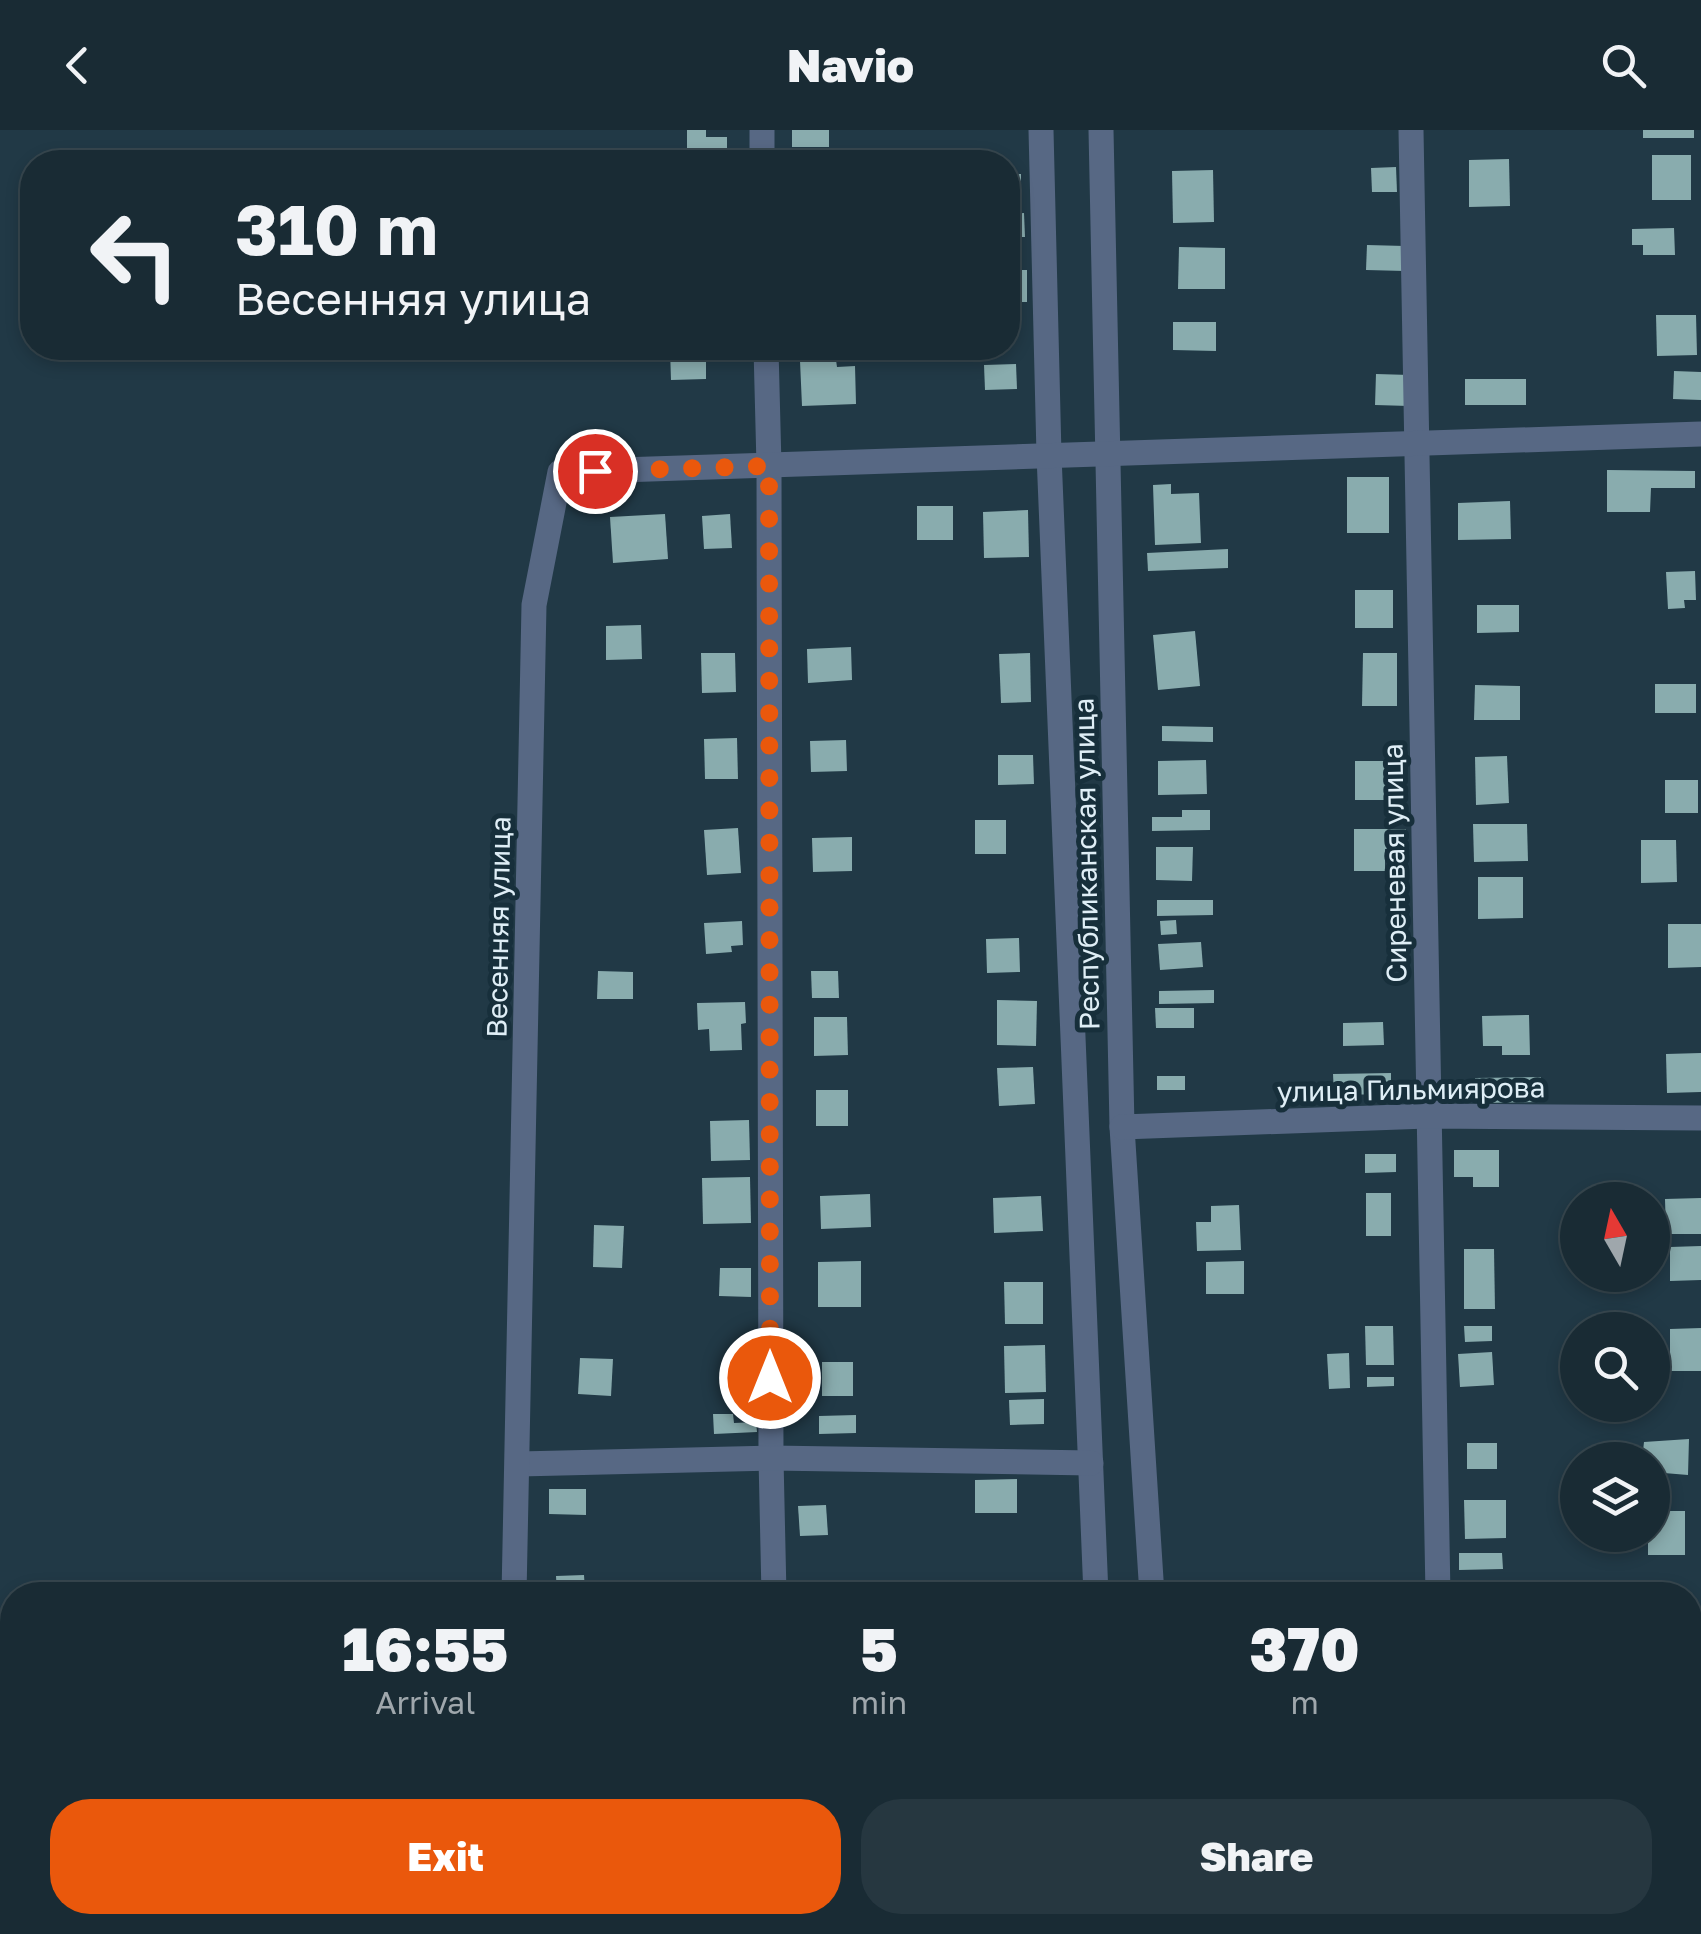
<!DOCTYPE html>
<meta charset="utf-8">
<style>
body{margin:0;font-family:"Golos Text",sans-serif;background:#263740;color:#f1f3f6;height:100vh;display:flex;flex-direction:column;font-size:38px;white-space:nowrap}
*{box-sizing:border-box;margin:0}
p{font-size:32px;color:#9fa7ac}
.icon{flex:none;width:55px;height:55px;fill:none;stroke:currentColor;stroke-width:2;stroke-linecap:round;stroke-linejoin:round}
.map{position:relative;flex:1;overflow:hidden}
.sheet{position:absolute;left:0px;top:1452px;width:1702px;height:352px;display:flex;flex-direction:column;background:#192b34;border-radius:40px 40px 0 0;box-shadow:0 5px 15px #0003,0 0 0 2px #37474f}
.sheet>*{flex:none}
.banner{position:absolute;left:20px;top:20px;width:1000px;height:210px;border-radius:40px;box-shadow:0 5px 15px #0003,0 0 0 2px #37474f;background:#192b34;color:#f1f3f6;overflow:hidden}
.needle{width:65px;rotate:351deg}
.tools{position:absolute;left:1560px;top:1052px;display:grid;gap:20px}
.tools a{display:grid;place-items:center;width:110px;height:110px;border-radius:50%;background:#192b34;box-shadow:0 5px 15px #0003,0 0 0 2px #37474f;font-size:50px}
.pin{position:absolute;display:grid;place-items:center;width:85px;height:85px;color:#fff;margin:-42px;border:5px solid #fff;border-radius:50%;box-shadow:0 2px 10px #0007}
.me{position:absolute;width:110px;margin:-55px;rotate:0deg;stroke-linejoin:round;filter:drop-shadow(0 0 8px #0008)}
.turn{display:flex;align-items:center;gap:35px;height:210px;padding:0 50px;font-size:45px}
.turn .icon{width:130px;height:130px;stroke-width:2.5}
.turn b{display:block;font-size:70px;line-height:85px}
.eta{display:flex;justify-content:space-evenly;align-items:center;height:170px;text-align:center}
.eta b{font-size:60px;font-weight:800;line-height:70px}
.cta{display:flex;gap:20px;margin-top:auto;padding:20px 50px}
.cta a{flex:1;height:115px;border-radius:40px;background:#ea580c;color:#fff;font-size:40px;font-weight:800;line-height:115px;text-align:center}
.cta a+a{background:#263740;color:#f1f3f6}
header{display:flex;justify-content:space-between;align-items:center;height:130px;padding:0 50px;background:#192b34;font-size:45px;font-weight:800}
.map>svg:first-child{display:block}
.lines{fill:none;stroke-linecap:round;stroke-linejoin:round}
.river{stroke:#241151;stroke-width:35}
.building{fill:#89acae}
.minor{stroke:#576884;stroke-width:25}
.route{stroke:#ea580c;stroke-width:18;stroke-dasharray:0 32.4}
.labels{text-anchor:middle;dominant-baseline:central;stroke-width:10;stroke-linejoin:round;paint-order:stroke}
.street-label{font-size:28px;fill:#dfeef6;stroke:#172f3b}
</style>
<header><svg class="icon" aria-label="back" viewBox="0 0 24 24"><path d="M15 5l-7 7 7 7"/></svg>Navio<svg class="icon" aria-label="search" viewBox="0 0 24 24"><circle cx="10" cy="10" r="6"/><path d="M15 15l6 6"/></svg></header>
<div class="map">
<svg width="1701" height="1804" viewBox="0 0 1701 1804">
<rect width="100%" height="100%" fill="#213946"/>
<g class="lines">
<g class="river">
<polyline points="0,1670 12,1690"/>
<polyline points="78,1792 86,1804"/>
</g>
</g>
<g class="building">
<polygon points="687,0 706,0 706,7 727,7 727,26 687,26"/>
<rect x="792" y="0" width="37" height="17"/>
<rect x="1643" y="0" width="51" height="8"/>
<rect x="1652" y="25" width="39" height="45"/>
<polygon points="1509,29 1510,76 1469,77 1469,30"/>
<polygon points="1396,37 1397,62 1372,62 1371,38"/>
<polygon points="1213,40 1214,92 1173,93 1172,41"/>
<rect x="1008" y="44" width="13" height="28"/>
<polygon points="1024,83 1025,107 1008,107 1008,84"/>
<polygon points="1674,98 1675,125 1643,125 1643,115 1632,115 1632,99"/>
<polygon points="1367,115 1405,116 1405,141 1366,140"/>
<polygon points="1179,117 1225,118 1225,159 1178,159"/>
<rect x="1008" y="140" width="19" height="32"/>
<polygon points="1656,185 1696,185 1697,225 1657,226"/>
<polygon points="1173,192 1216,192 1216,221 1173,220"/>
<polygon points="706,218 706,249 671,250 670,219"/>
<polygon points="836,230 837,237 855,236 856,274 802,276 800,231"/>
<polygon points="1016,234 1017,259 985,260 984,235"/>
<polygon points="1674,241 1701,242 1701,270 1673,269"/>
<polygon points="1376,244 1410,245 1409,276 1375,275"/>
<rect x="1465" y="249" width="61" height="26"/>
<polygon points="1607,340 1695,341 1695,358 1651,358 1650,382 1607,382"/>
<rect x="1347" y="347" width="42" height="56"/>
<polygon points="1171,354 1171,364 1199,363 1201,413 1155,415 1153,355"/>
<polygon points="1510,371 1511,409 1458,410 1458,373"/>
<rect x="917" y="376" width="36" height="34"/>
<polygon points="1028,380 1029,427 984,428 983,382"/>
<polygon points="665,384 668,429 613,433 610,387"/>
<polygon points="730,384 732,418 704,419 702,386"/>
<polygon points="1228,419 1228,438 1148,441 1147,423"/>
<polygon points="1695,441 1696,470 1684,470 1685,478 1668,479 1666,442"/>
<rect x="1355" y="460" width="38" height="38"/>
<polygon points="1477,475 1519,475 1519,502 1477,503"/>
<polygon points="641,495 642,529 606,530 606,496"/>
<polygon points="1195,501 1200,556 1158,560 1153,505"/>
<polygon points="851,517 852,550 808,553 807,519"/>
<polygon points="701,523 735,523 736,562 702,563"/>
<polygon points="1030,523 1031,572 1001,573 999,524"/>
<polygon points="1363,523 1397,523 1397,576 1362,576"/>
<rect x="1655" y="554" width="41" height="29"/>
<polygon points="1475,555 1520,556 1520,590 1474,590"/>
<polygon points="1162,596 1213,597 1213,612 1162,611"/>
<polygon points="737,608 738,649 705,649 704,609"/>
<polygon points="846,610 847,641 811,642 810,611"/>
<polygon points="998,625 1033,625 1034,654 998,655"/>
<polygon points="1507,626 1509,673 1476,675 1475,627"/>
<polygon points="1206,630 1207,664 1158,665 1158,631"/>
<rect x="1355" y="631" width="40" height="39"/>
<rect x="1665" y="650" width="33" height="33"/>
<polygon points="1182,680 1210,680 1210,700 1152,701 1152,687 1182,687"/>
<rect x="975" y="690" width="31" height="34"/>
<polygon points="1473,694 1527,694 1528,731 1474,732"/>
<polygon points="738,698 741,743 707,745 704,700"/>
<polygon points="1354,699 1406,699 1406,719 1385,719 1385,741 1354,741"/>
<polygon points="852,707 852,741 813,742 812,708"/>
<polygon points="1641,710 1676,710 1677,752 1641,753"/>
<polygon points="1156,717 1193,717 1192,751 1156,750"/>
<polygon points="1478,747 1523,747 1523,788 1478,789"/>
<polygon points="1157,770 1213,770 1213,785 1157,786"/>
<polygon points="1176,790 1177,804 1161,805 1160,791"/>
<polygon points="742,791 743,815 731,816 732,822 706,824 704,793"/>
<polygon points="1668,794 1701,794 1701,837 1668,838"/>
<polygon points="1019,808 1020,842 987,843 986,809"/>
<polygon points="1201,812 1203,837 1160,840 1158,814"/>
<polygon points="598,841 633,842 633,869 597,869"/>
<polygon points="811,841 838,841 839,868 812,868"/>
<polygon points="1214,860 1214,873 1159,874 1159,861"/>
<polygon points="997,870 1037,871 1036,916 997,915"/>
<polygon points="745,872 746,893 741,894 742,920 710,921 709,899 698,900 697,873"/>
<polygon points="1155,878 1194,878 1194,898 1156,898"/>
<polygon points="1529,885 1530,925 1502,925 1502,916 1483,916 1482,886"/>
<polygon points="814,887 847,887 848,925 814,926"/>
<polygon points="1383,892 1384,915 1343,916 1343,893"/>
<polygon points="1701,923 1701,962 1667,963 1666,924"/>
<polygon points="1033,937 1035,974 999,976 997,938"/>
<polygon points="1391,943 1391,964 1334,965 1333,944"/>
<rect x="1157" y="946" width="28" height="14"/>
<polygon points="1541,947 1541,972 1476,973 1475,948"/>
<rect x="816" y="960" width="32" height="36"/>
<polygon points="749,990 750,1030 711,1031 710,991"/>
<polygon points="1454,1020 1499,1020 1499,1057 1473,1057 1473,1047 1454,1047"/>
<polygon points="1365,1024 1396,1024 1396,1042 1365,1043"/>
<polygon points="750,1047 751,1093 703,1094 702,1048"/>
<rect x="1366" y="1063" width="25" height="43"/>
<polygon points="870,1064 871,1097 821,1099 820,1066"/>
<polygon points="1041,1066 1043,1101 994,1103 993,1068"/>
<polygon points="1701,1068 1701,1104 1666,1104 1665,1069"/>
<polygon points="1239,1075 1241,1120 1197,1121 1196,1092 1211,1092 1211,1076"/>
<polygon points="594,1095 624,1096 622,1138 593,1137"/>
<polygon points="1701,1116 1701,1150 1670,1151 1670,1117"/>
<polygon points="1464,1119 1494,1119 1495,1179 1464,1179"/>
<polygon points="861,1131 861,1177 818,1177 818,1132"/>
<polygon points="1244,1131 1244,1164 1206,1164 1206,1132"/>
<polygon points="720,1138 751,1138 751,1167 719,1166"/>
<polygon points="1004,1152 1043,1152 1043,1194 1005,1194"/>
<polygon points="1365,1196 1393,1196 1394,1235 1366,1235"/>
<polygon points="1464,1196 1492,1196 1492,1211 1465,1212"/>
<polygon points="1701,1198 1701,1241 1670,1241 1670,1199"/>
<polygon points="1045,1215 1046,1262 1005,1263 1004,1216"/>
<polygon points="1492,1222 1494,1255 1460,1257 1458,1224"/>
<polygon points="1349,1223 1350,1258 1329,1259 1327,1224"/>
<polygon points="725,1227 755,1227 754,1269 724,1269"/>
<polygon points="580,1228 613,1229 611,1266 578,1264"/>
<rect x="822" y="1232" width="31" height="34"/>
<polygon points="1367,1247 1394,1247 1394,1256 1367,1257"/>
<polygon points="1044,1269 1044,1294 1010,1295 1009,1270"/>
<polygon points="713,1284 733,1284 734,1293 756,1292 757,1302 714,1304"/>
<polygon points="856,1285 856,1303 819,1304 819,1286"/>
<polygon points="1689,1309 1688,1345 1652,1342 1652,1330 1642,1330 1644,1312"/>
<rect x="1467" y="1313" width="30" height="26"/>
<polygon points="1017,1349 1017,1383 975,1383 975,1350"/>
<polygon points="549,1359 586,1359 586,1385 549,1384"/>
<polygon points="1464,1370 1506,1370 1506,1408 1465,1409"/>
<polygon points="826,1375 828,1405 800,1406 798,1376"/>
<polygon points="1652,1381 1685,1381 1685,1425 1648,1425 1648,1405 1652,1405"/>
<polygon points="1459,1423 1502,1423 1503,1439 1459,1440"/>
<polygon points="584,1445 585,1461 593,1461 593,1465 557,1465 556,1446"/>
<rect x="698" y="1457" width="29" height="8"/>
<polygon points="1534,1459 1534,1465 1459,1465 1459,1461"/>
<polygon points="1701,1497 1701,1530 1690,1531 1690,1498"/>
<polygon points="1369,1792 1401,1792 1402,1804 1369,1804"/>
<polygon points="1653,1792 1691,1792 1692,1804 1653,1804"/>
</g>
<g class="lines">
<g class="minor">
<polyline points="762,0 762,32"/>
<polyline points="1041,0 1049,325 1096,1465"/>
<polyline points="1101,0 1122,997 1152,1465"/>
<path d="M 1411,0 C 1422,488 1427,977 1438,1465"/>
<polyline points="766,218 769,336 771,1328 774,1465"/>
<polyline points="1122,997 1427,986 1701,988"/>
<polyline points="519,1334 771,1328 1091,1333"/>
<polyline points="514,1465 534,475 560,342 1701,304"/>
<polyline points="1690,1567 1701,1567"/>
<polyline points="507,1792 507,1804"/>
<polyline points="782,1792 782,1804"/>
<polyline points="1103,1792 1103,1804"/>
<polyline points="1163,1792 1164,1804"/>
<polyline points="1448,1792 1448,1804"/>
</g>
</g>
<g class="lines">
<polyline class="route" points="595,341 769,336 770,1248"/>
</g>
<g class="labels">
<g class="street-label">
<text transform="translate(1394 733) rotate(-91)">Сиреневая улица</text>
<text transform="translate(1086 734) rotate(-91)">Республиканская улица</text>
<text transform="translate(498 797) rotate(-89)">Весенняя улица</text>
<text transform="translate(1411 959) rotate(-1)">улица Гильмиярова</text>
</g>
</g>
</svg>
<div class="tools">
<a><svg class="needle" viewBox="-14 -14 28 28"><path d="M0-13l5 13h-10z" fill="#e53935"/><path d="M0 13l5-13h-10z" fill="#9fa7ac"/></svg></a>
<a><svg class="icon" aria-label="search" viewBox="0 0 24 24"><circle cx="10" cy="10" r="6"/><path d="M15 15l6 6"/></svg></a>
<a><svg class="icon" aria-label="layers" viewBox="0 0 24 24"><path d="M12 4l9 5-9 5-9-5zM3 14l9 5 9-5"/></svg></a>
</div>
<div class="pin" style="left:595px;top:341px;background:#d93025"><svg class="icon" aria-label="arrive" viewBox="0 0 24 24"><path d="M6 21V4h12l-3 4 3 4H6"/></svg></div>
<svg class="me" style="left:770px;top:1248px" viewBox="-20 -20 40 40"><circle r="17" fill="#ea580c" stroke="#fff" stroke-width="3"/><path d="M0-11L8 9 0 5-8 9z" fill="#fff"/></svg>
<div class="banner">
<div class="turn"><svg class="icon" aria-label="left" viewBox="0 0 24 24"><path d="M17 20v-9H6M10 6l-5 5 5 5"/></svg><div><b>310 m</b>Весенняя улица</div></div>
</div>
<section class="sheet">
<div class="eta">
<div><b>16:55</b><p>Arrival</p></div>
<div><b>5</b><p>min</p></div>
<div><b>370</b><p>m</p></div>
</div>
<div class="cta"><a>Exit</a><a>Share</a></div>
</section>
</div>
